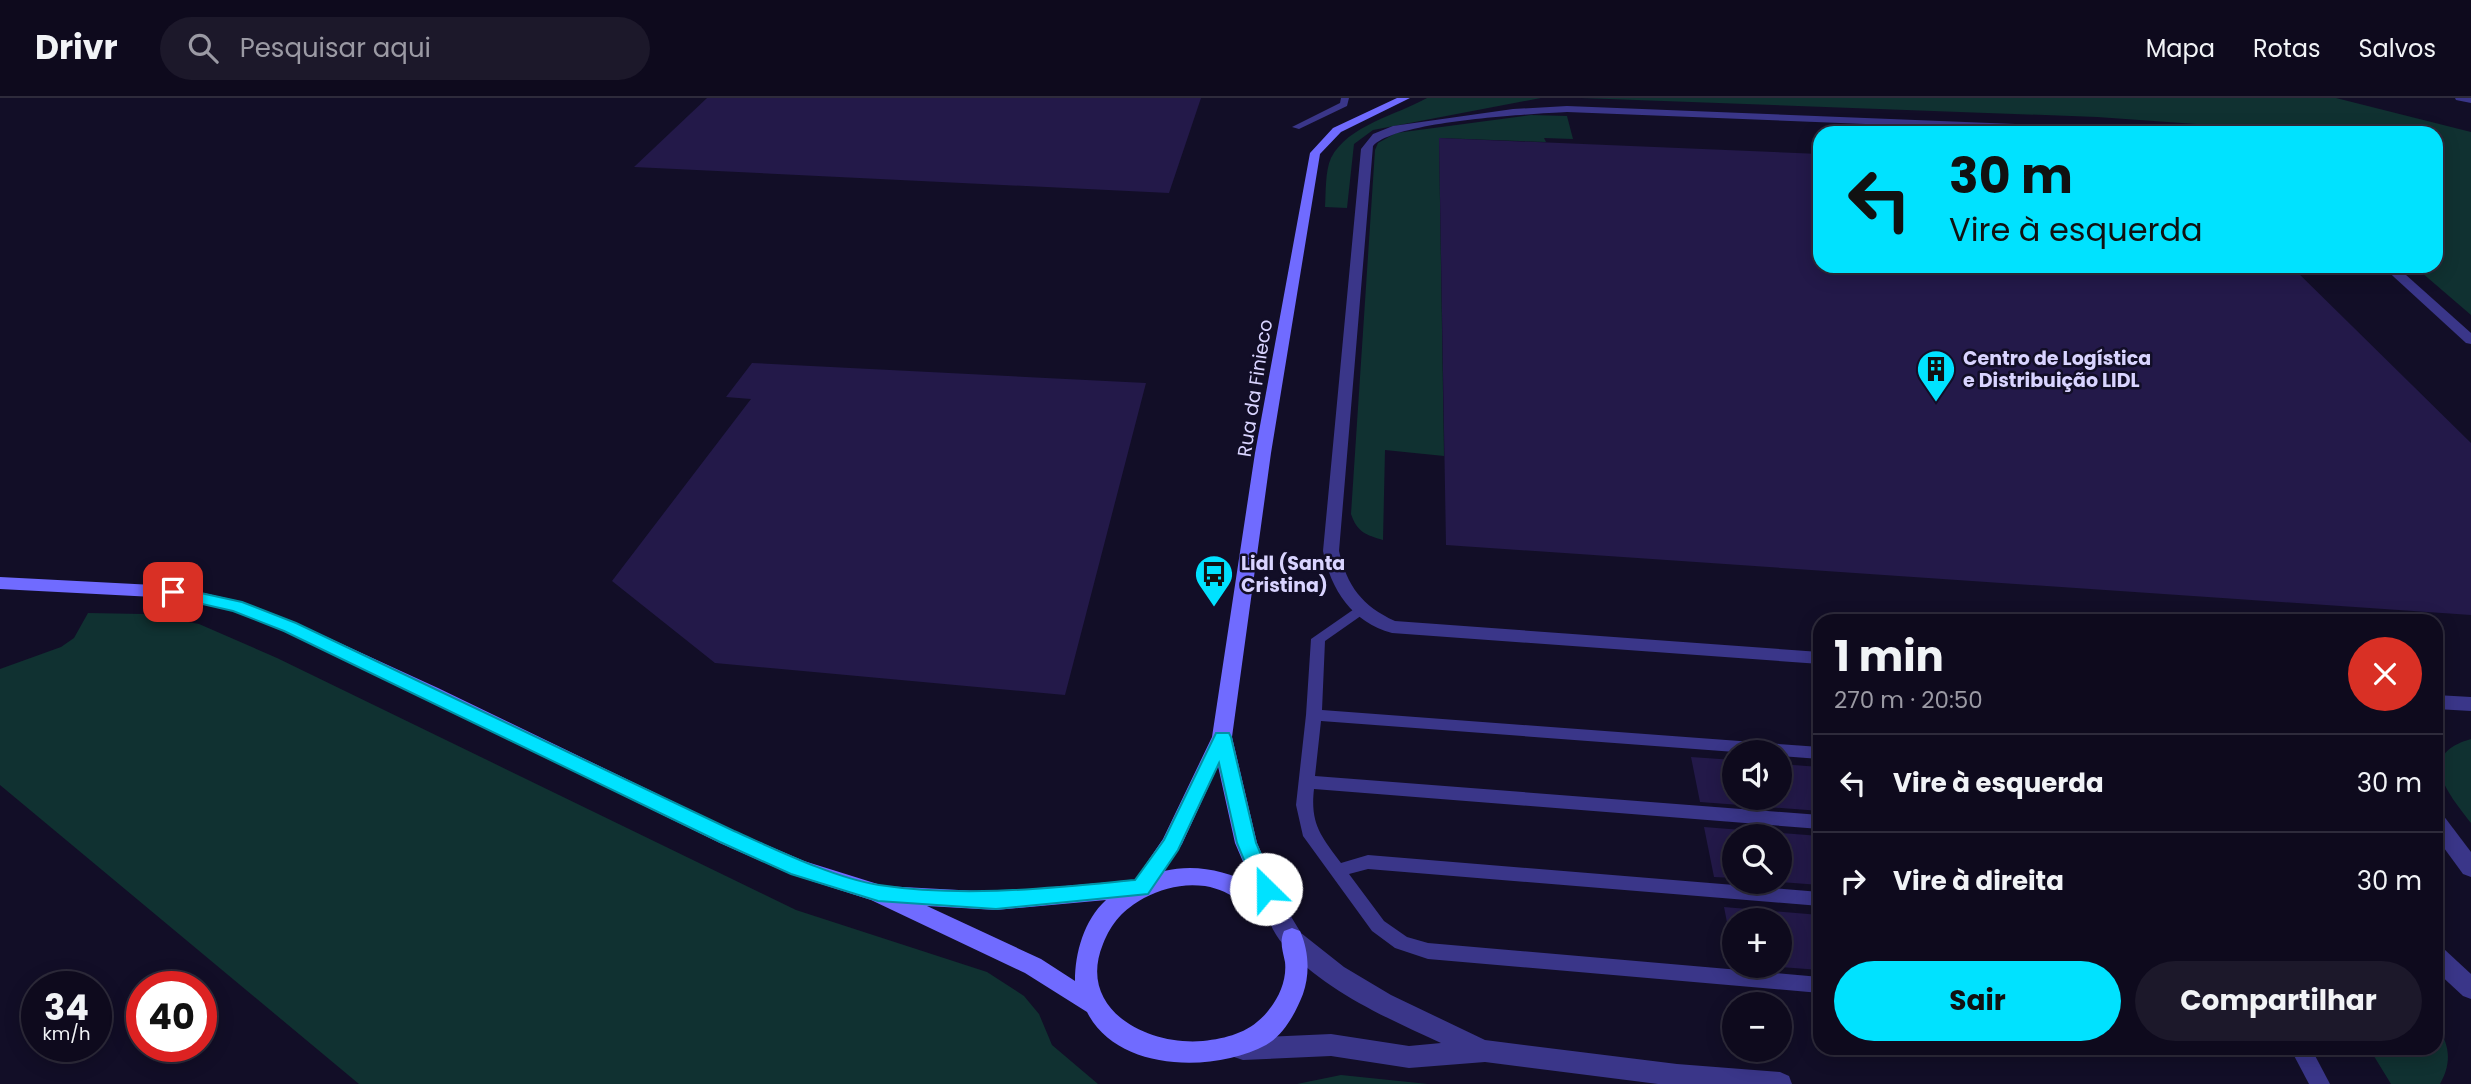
<!DOCTYPE html>
<html lang="pt">
<meta charset="utf-8">
<style>
body{margin:0;font-family:Poppins,sans-serif;background:#1c182a;color:#f1f3f6;height:100vh;display:flex;flex-direction:column;font-size:26px;white-space:nowrap}
*{box-sizing:border-box;margin:0}
p{font-size:23px;color:#9b9aa4}
.icon{flex:none;width:38px;height:38px;fill:none;stroke:currentColor;stroke-width:2;stroke-linecap:round;stroke-linejoin:round}
.map{position:relative;flex:1;overflow:hidden}
.sheet{position:absolute;left:1813px;top:516px;width:630px;height:441px;display:flex;flex-direction:column;background:#0e0a1d;border-radius:21px;box-shadow:0 4px 18px #0003,0 0 0 2px #2e2b3b}
.sheet>*{flex:none}
.banner{position:absolute;left:1813px;top:28px;width:630px;height:147px;border-radius:21px;box-shadow:0 4px 18px #0003,0 0 0 2px #2e2b3b;background:#00e2ff;color:#111;overflow:hidden}
.controls{position:absolute;left:1722px;top:642px;display:grid;gap:14px}
.controls a{display:grid;place-items:center;width:70px;height:70px;border-radius:50%;background:#0e0a1d;box-shadow:0 4px 18px #0003,0 0 0 2px #2e2b3b;font-size:35px}
.speed{position:absolute;left:21px;top:873px;display:flex;gap:14px;font-size:35px;font-weight:700;text-align:center}
.speed>*{display:grid;place-content:center;width:91px;height:91px;border-radius:50%;background:#0e0a1d;box-shadow:0 4px 18px #0003,0 0 0 2px #2e2b3b;line-height:1}
.speed small{font-size:18px;font-weight:400}
.speed .limit{border:10px solid #d22;background:#fff;color:#111}
.pin{position:absolute;display:grid;place-items:center;width:60px;height:60px;color:#fff;margin:-30px;border-radius:14px;box-shadow:0 4px 10px #0006}
.me{position:absolute;width:77px;margin:-38px;rotate:337deg;stroke-linejoin:round;filter:drop-shadow(0 0 5px #0008)}
.turn{display:flex;align-items:center;gap:24px;height:147px;padding:0 21px;font-size:32px}
.turn .icon{width:91px;height:91px;stroke-width:2.5}
.turn b{display:block;font-size:49px;line-height:60px}
.round{display:grid;place-items:center;flex:none;width:74px;height:74px;border-radius:37px;background:#1c182a}
.head{display:flex;align-items:center;justify-content:space-between;height:119px;padding:0 21px}
h1{font-size:42px;font-weight:700;line-height:52px}
.action{display:flex;gap:14px;margin-top:auto;padding:14px 21px}
.action a{flex:1;height:80px;border-radius:42px;background:#00e2ff;color:#111;font-size:28px;font-weight:700;line-height:80px;text-align:center}
.action a+a{background:#1c182a;color:#f1f3f6}
ul{padding:0;list-style:none}
li{display:flex;align-items:center;gap:21px;height:98px;padding:0 21px;border-top:2px solid #2e2b3b}
li div{flex:1}
li b{display:block;font-size:26px}
li em{font-style:normal}
header{display:flex;align-items:center;gap:42px;box-sizing:border-box;height:98px;padding:0 35px;background:#0e0a1d;border-bottom:2px solid #2e2b3b}
header strong{font-size:33px}
nav{display:flex;gap:38px;margin-inline-start:auto;font-size:24px}
.search{width:490px;height:63px;background:#1c182a;display:flex;align-items:center;gap:18px;box-sizing:border-box;padding:0 24px;border-radius:38px;color:#9b9aa4;font-size:26px}
.map>svg:first-child{display:block}
.green{fill:#103131}
.building{fill:#231949}
.lines{fill:none;stroke-linecap:round;stroke-linejoin:round}
.lane{fill:#3a3689;fill-rule:evenodd}
.street{fill:#3a3689;fill-rule:evenodd}
.secondary{fill:#706bff;fill-rule:evenodd}
.route{fill:#00e2ff;stroke:#0093a6;stroke-width:2}
.labels{text-anchor:middle;dominant-baseline:central;stroke-width:5;stroke-linejoin:round;paint-order:stroke}
.poi-label{font-size:19px;font-weight:bold;fill:#d9d4ff;stroke:#120e27;text-anchor:start}
.street-label{font-size:19px;fill:#d9d4ff;stroke:#120e27}
</style>
<header>
<strong>Drivr</strong>
<div class="search"><svg class="icon" aria-label="search" viewBox="0 0 24 24"><circle cx="10" cy="10" r="6"/><path d="M15 15l6 6"/></svg>Pesquisar aqui</div>
<nav><a>Mapa</a><a>Rotas</a><a>Salvos</a></nav>
</header>
<div class="map">
<svg width="2471" height="986" viewBox="0 0 2471 986">
<rect width="100%" height="100%" fill="#120e27"/>
<g class="green">
<path d="M 1427,0 L 1541,0 L 1373,32 L 1354,46 L 1347,110 L 1325,109 C 1326,95 1325,73 1331,60 C 1348,27 1397,17 1427,0 Z"/>
<polygon points="1581,0 2336,0 2471,34 2471,217 2414,168 2436,168 2436,35 2236,35 2210,27 2097,19"/>
<path d="M 1531,17 L 1567,18 L 1573,41 L 1544,40 L 1546,44 L 1439,40 L 1444,358 L 1385,352 L 1383,442 C 1366,437 1357,434 1351,416 L 1375,52 L 1378,45 L 1396,35 Z"/>
<polygon points="88,515 143,516 199,526 277,560 796,812 987,874 1024,898 1039,916 1052,947 1098,986 359,986 0,687 0,571 61,549 74,540"/>
<path d="M 2471,641 L 2471,725 C 2448,695 2415,657 2471,641 Z"/>
<path d="M 2436,924 C 2449,947 2453,963 2440,986 L 2391,986 L 2369,950 L 2436,950 Z"/>
<polygon points="1341,977 1428,986 1297,986"/>
</g>
<g class="building">
<polygon points="707,0 1201,0 1169,95 634,69"/>
<polygon points="1439,40 1820,56 1820,168 2291,168 2471,345 2471,517 1446,447"/>
<polygon points="752,265 1146,285 1065,597 715,565 612,483 751,301 726,299"/>
<polygon points="1691,659 1734,662 1734,700 1780,700 1780,666 1820,669 1820,713 1700,704"/>
<polygon points="1704,729 1820,738 1820,787 1780,784 1780,738 1734,738 1734,780 1714,779"/>
<polygon points="1724,809 1820,817 1820,872 1780,869 1780,822 1734,822 1733,855"/>
</g>
<g class="lines">
<g class="lane">
<polygon points="1341,0 1349,0 1347,8 1299,31 1292,29 1340,5"/>
<path d="M 1360,507 L 1365,509 L 1367,512 L 1365,515 L 1325,543 L 1322,612 L 1820,649 L 1820,661 L 1780,658 L 1780,654 L 1735,654 L 1321,623 L 1315,678 L 1820,717 L 1820,731 L 1314,691 C 1310,726 1321,738 1341,765 L 1368,757 L 1820,794 L 1820,808 L 1368,771 L 1349,776 L 1384,823 L 1407,839 L 1428,845 L 1820,879 L 1820,895 L 1428,861 L 1395,850 L 1372,833 L 1303,738 L 1296,707 L 1306,617 L 1311,541 Z"/>
<polygon points="2290,950 2311,950 2330,986 2309,986"/>
</g>
<g class="street">
<polygon points="2455,0 2471,0 2471,5 2456,2"/>
<path d="M 1567,8 L 2167,32 L 2172,35 L 2087,35 L 1567,14 C 1530,16 1395,23 1373,48 L 1339,453 C 1347,488 1362,508 1395,523 L 1820,554 L 1820,566 L 1392,535 C 1352,524 1331,492 1323,453 L 1361,51 L 1373,36 L 1393,28 L 1513,11 Z"/>
<polygon points="2382,168 2396,168 2471,235 2471,246 2466,245"/>
<polygon points="2436,597 2471,599 2471,613 2436,611"/>
<polygon points="2436,715 2443,717 2471,754 2471,779 2463,776 2436,739"/>
<path d="M 1276,805 L 1284,807 L 1301,835 L 1344,869 L 1391,897 L 1485,942 L 1677,966 L 1780,974 L 1789,978 L 1792,986 L 1658,986 L 1485,964 L 1409,970 L 1331,958 L 1243,962 L 1234,959 L 1231,951 L 1234,943 L 1243,940 L 1331,936 L 1409,948 L 1441,945 C 1387,920 1324,893 1284,847 C 1275,838 1270,825 1265,814 L 1268,807 Z"/>
<polygon points="2436,848 2444,851 2471,876 2471,901 2463,898 2436,873"/>
</g>
<path class="secondary" d="M 1397,0 L 1410,0 L 1341,34 L 1320,56 L 1271,355 L 1232,639 L 1257,745 L 1287,814 L 1284,821 L 1276,823 C 1250,814 1235,793 1205,788 C 1183,785 1163,790 1144,800 C 1123,812 1112,824 1103,846 C 1076,912 1148,948 1203,943 C 1229,940 1251,934 1268,913 C 1279,900 1287,882 1285,864 C 1283,853 1279,844 1284,833 L 1292,830 L 1300,833 C 1309,853 1310,876 1303,896 C 1296,914 1284,937 1266,947 C 1214,975 1117,974 1087,914 L 1025,875 L 871,802 L 790,776 L 720,745 L 424,600 L 284,533 L 233,513 L 173,500 L 0,491 L 0,479 L 173,488 L 243,504 L 296,525 L 438,590 L 734,733 L 804,763 L 884,788 L 996,794 L 1135,782 L 1163,741 L 1212,639 L 1255,355 L 1310,55 L 1333,30 ZM 1218,668 L 1235,745 L 1253,787 C 1225,772 1195,766 1164,773 L 1182,746 ZM 1106,802 C 1084,822 1075,855 1075,883 L 1041,861 L 927,808 L 996,812 Z"/>
</g>
<path class="route" d="M 173,489 L 242,504 L 296,525 L 734,733 C 777,752 834,780 879,787 C 965,800 1050,790 1135,782 L 1164,742 L 1216,635 L 1229,635 L 1231,639 L 1256,745 L 1276,791 L 1273,797 L 1266,799 L 1259,797 L 1256,791 L 1237,745 L 1219,665 L 1178,752 L 1148,796 L 996,811 L 878,803 L 791,776 L 720,744 L 284,533 L 233,513 L 167,498 L 165,494 L 167,490 Z"/>
<defs>
<g id="building-pin" transform="scale(2.0125)"><path d="M0 17L-7.5 6A9.5 9.5 0 1 1 7.5 6Z" fill="#00e2ff" stroke="#120e27"/><path d="M-4-6H4V6H1V3H-1V6H-4ZM-2.5-4.3h1.7v1.8h-1.7ZM.8-4.3h1.7v1.8H.8ZM-2.5-1h1.7V.8h-1.7ZM.8-1h1.7V.8H.8Z" fill="#111"/></g>
<g id="bus-pin" transform="scale(2.0125)"><path d="M0 17L-7.5 6A9.5 9.5 0 1 1 7.5 6Z" fill="#00e2ff" stroke="#120e27"/><path d="M-5-6H5V4H4V6H2V4H-2V6H-4V4H-5ZM-3.5-4V0h7V-4ZM-3.5 1.2v1.5H-2V1.2ZM2 1.2v1.5H3.5V1.2Z" fill="#111"/></g>
</defs>
<g fill-rule="evenodd">
<use href="#building-pin" x="1936" y="271"/>
<use href="#bus-pin" x="1214" y="476"/>
</g>
<g class="labels">
<g class="poi-label">
<text x="1963" y="260">Centro de Logística<tspan x="1963" dy="22">e Distribuição LIDL</tspan></text>
<text x="1241" y="465">Lidl (Santa<tspan x="1241" dy="22">Cristina)</tspan></text>
</g>
<g class="street-label">
<text transform="translate(1255 290) rotate(-81)">Rua da Finieco</text>
</g>
</g>
</svg>
<div class="controls">
<a><svg class="icon" aria-label="sound" viewBox="0 0 24 24"><path d="M4 9h4l5-4v14l-5-4H4zM17 9q2 3 0 6"/></svg></a>
<a><svg class="icon" aria-label="search" viewBox="0 0 24 24"><circle cx="10" cy="10" r="6"/><path d="M15 15l6 6"/></svg></a>
<a>+</a>
<a>−</a>
</div>
<div class="speed"><div>34<small>km/h</small></div><div class="limit">40</div></div>
<div class="pin" style="left:173px;top:494px;background:#d93025"><svg class="icon" aria-label="arrive" viewBox="0 0 24 24"><path d="M6 21V4h12l-3 4 3 4H6"/></svg></div>
<svg class="me" style="left:1266px;top:791px" viewBox="-20 -20 40 40"><circle r="19" fill="#fff"/><path d="M0-13L10 11 0 6-10 11z" fill="#00e2ff"/></svg>
<div class="banner">
<div class="turn"><svg class="icon" aria-label="left" viewBox="0 0 24 24"><path d="M17 20v-9H6M10 6l-5 5 5 5"/></svg><div><b>30 m</b>Vire à esquerda</div></div>
</div>
<section class="sheet">
<div class="head"><div><h1>1 min</h1><p>270 m · 20:50</p></div><a class="round" style="background:#d93025;color:#fff"><svg class="icon" aria-label="close" viewBox="0 0 24 24"><path d="M6 6l12 12M18 6L6 18"/></svg></a></div>
<ul>
<li><svg class="icon" aria-label="left" viewBox="0 0 24 24"><path d="M17 20v-9H6M10 6l-5 5 5 5"/></svg><div><b>Vire à esquerda</b></div><em>30 m</em></li>
<li><svg class="icon" aria-label="right" viewBox="0 0 24 24"><path d="M7 20v-9h11M14 6l5 5-5 5"/></svg><div><b>Vire à direita</b></div><em>30 m</em></li>
</ul>
<div class="action"><a>Sair</a><a>Compartilhar</a></div>
</section>
</div>
